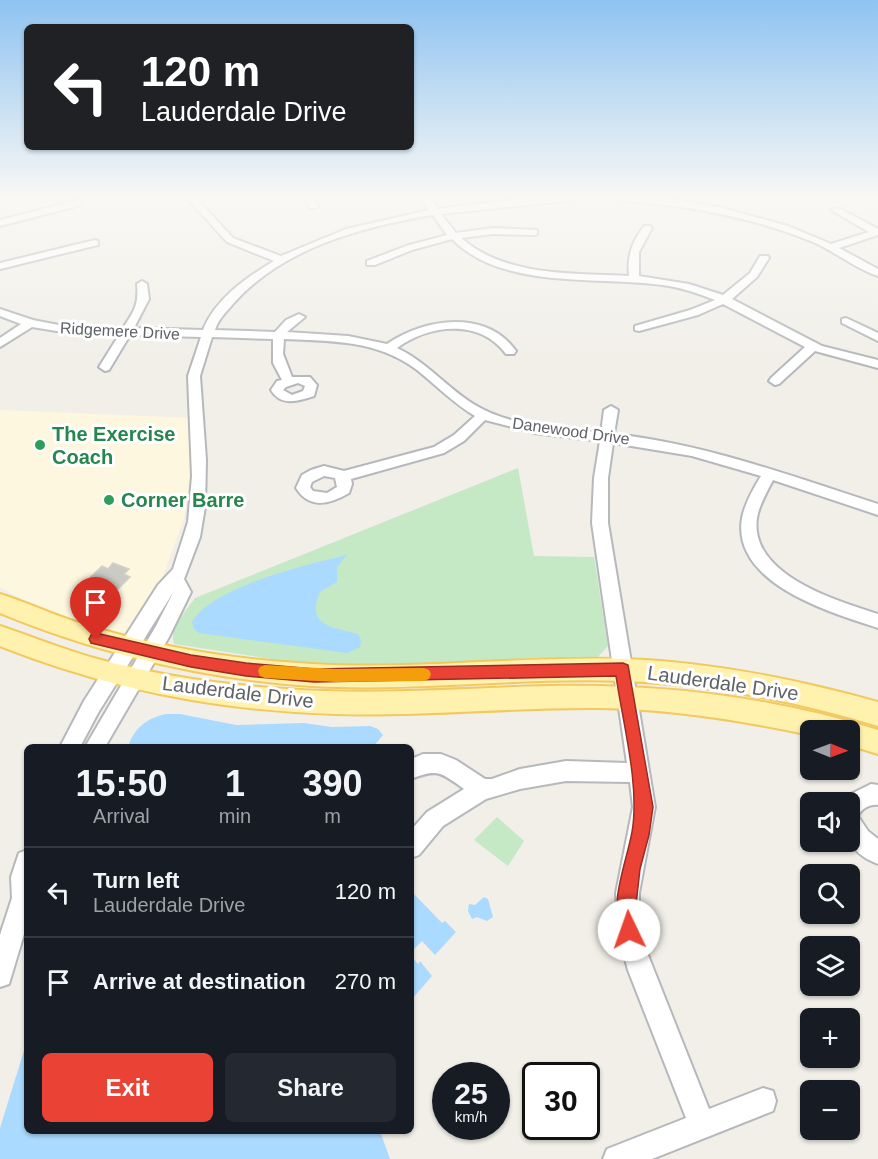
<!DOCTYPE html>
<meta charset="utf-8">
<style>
body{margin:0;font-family:Helvetica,sans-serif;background:#242831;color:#f1f3f6;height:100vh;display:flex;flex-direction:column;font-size:22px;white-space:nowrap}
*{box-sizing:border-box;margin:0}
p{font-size:20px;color:#9ea1a6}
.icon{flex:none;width:33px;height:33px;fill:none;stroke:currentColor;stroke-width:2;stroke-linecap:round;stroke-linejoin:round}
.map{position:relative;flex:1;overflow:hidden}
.drawer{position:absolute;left:24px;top:744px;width:390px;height:390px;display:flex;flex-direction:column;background:#171b24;border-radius:9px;box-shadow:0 2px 4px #0004}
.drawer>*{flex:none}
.banner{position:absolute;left:24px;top:24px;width:390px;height:126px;border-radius:9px;box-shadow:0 2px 4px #0004;background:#202124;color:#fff;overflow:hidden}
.needle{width:39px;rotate:91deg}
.tools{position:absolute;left:800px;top:720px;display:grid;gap:12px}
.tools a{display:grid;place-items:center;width:60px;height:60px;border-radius:9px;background:#171b24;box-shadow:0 2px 4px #0004;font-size:30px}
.speed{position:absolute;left:432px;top:1062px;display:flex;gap:12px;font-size:30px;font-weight:700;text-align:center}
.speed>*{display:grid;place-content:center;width:78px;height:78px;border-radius:50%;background:#171b24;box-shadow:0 2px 4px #0004;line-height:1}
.speed small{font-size:15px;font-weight:400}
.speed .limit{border:3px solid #111;border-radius:9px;background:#fff;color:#111}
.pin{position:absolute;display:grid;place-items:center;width:51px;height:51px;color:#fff;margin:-62px -26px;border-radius:50% 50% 50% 0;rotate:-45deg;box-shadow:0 0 6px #0007}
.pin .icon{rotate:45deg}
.me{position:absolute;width:66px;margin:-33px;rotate:357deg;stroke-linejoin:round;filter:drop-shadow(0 0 4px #0008)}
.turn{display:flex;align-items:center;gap:21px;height:126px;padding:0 18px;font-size:27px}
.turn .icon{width:78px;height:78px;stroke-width:2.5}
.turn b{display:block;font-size:42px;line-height:51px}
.eta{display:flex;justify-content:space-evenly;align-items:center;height:102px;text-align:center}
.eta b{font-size:36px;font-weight:600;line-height:42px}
.action{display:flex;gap:12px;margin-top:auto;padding:12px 18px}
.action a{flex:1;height:69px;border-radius:9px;background:#ea4335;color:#fff;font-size:24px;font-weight:600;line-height:69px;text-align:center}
.action a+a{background:#242831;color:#f1f3f6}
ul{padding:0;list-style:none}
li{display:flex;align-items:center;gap:18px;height:90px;padding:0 18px;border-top:2px solid #363941}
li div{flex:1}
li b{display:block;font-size:22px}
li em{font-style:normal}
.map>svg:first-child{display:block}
.commercial{fill:#fef7e0}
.green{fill:#c5e8c5}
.water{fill:#aadaff}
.building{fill:#cccac5;stroke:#d6d1c6;stroke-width:1.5}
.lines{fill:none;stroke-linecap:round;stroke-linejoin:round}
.minor-casing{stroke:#b5b8bc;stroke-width:4}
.major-casing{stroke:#f2c960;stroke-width:4}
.minor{fill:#fff;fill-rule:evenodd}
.major{fill:#fff2af;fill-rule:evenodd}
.route{fill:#ea4335;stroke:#982c22;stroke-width:1.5}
.slow{fill:#f59e0b}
.leisure-dot{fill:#2e9e5b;stroke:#fff;stroke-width:2}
.labels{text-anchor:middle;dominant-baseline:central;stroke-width:6;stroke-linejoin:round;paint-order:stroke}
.far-street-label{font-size:16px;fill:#5f6368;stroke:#fff}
.leisure-label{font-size:20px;font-weight:bold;fill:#27864d;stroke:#fff;text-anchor:start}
.street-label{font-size:20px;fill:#5f6368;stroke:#fff}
</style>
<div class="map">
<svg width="878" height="1159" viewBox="0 0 878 1159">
<rect width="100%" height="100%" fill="#f1efe8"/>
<polygon class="commercial" points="0,410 192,418 191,471 184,519 162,578 138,623 127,634 112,635 47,614 0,587"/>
<g class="green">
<path d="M 518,468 L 534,556 L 594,557 L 608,646 L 596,659 L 324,667 L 174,644 C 168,628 186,611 195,598 Z"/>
<polygon points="497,817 524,841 508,866 474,840"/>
</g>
<g class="water">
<path d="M 347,555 L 337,567 L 337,582 L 320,592 C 305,627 333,627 358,634 L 361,640 L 360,647 L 347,653 L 199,633 L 194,629 L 192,622 C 212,587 308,564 347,555 Z"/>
<path d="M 166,714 L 180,714 L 236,725 L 304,723 L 332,727 L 370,726 L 378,729 L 383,735 L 373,747 L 128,747 C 134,728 147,718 166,714 Z"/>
<polygon points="411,891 442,923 445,921 456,932 435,955 422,941 411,952"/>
<polygon points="484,897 488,899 493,917 487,921 477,917 472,919 468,911 469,904 475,905"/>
<polygon points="411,956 418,964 420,961 432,976 412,999"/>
<polygon points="27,1041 27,1131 380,1131 390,1159 0,1159 0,1128"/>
</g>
<polygon class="building" points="113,563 129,569 124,574 130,577 116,591 110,588 104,594 88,588 94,582 88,580 102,566 108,569"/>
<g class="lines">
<g class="minor-casing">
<g id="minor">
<path d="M 186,197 L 195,197 L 233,238 L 281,256 L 346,229 L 429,210 L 421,197 L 429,197 L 438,209 L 525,198 L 577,197 L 573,200 L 441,214 L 456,233 L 493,228 L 537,230 L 537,234 L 534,235 L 493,234 L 461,238 C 506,277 572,273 629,276 C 627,256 632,242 644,226 L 650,226 L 652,228 L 639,252 L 639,276 L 689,284 L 723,295 L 750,273 L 760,256 L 768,256 L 769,258 L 757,277 L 732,299 L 822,346 L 878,360 L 878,368 L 815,351 L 779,384 L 775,385 L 769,381 L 771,378 L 805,347 L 723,304 L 698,315 L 639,331 L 635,330 L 635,326 L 690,310 L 715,300 C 697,293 680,287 662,285 C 596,276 502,290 452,239 L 412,250 L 375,265 L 367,265 L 367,261 L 406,246 L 447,235 L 433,215 C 361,227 282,248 233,304 C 225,313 218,320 215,330 L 275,332 L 286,320 L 299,314 L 305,317 L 287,332 L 348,336 L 387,344 C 425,318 486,309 516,351 L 514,354 L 506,354 C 479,318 429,325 397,348 C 427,362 447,388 475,405 C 511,427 560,428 601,433 L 604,410 L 611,406 L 618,410 L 614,434 C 705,444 791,476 878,504 L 878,515 L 773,480 C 767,492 759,505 757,518 C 749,575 837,601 878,614 L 878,628 C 832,613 731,584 742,518 C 745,503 753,489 761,476 L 692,456 L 613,443 L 608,478 L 608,523 L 655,807 L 639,893 L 639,919 L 644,945 L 709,1109 L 763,1088 L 773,1091 L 776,1101 L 773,1111 L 652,1159 L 603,1159 L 607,1149 L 686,1118 L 628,970 L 618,932 L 616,893 L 633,807 L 630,782 L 566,781 L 520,789 L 486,799 L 443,826 L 419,855 L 411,858 L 411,830 L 427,812 L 464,789 C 441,773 439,768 411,779 L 411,759 L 423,754 L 441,754 L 456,760 L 485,779 L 492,779 L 520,769 L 566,761 L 627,763 L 592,523 L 594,478 L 600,441 L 535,433 L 485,420 L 464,441 L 444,453 L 351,479 L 352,484 L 349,493 C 330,504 310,510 296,488 L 302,475 L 311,470 L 324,466 L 344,471 L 434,447 L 454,435 L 475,416 C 453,403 436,385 417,370 C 378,340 331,341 284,339 L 283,354 L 292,377 L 310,377 L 317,385 L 314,396 C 298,401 281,407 271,390 L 277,381 L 282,380 L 273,363 L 273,339 L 212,337 L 200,376 L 206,460 L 205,507 L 200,537 L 184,579 L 191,592 L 169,637 L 105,747 L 85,747 L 156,626 L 174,591 L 98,713 L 80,747 L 60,747 L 84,701 L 158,585 L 173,569 L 188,522 L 192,476 L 188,376 L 201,337 L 130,335 L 109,370 L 105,371 L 99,367 L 119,335 L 69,333 L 32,327 L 0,347 L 0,338 L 21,324 L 0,316 L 0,309 L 33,320 L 69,327 L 123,328 C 134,311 139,305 137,284 L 142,281 L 147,284 L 149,299 L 134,328 L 203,330 C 215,299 247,277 274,261 L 227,242 ZM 298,383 L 305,386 L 303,391 L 292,395 L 283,390 L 286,387 ZM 324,476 L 335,478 L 337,487 L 327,493 L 313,491 L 310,487 L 312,482 Z"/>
<polygon points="304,197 312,197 318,206 316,208 310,208"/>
<path d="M 612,197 L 651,197 L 719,207 L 788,226 L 831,244 L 869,232 L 831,210 L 839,208 L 878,229 L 878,235 L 839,248 L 878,269 L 878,276 C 858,270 834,251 813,242 C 750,216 684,205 616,200 Z"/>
<polygon points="78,200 82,203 81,205 0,226 0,220"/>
<polygon points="95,240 98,241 98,245 0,269 0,263"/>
<polygon points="846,318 878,333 878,341 842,323 842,319"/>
<path d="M 871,784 L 878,785 L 878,805 C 870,804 862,808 858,816 L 868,831 L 878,839 L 878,864 C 843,850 849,834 849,802 L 843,802 L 847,796 Z"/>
<polygon points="27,850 27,924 9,984 0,987 0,935 12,898 11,877 19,853"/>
</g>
</g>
<g class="major-casing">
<g id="major">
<path d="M 0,594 C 26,602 51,614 76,622 C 152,646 232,660 312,664 C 416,670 520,656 624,659 C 711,662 795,679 878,702 L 878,726 C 795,701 711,684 624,681 C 520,677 416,692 312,686 C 204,679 100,654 0,613 Z"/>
<path d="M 0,626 C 30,636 60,648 90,657 C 154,675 221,685 287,689 C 392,697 496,684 601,686 C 695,688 788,702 878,730 L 878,754 L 849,745 L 849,730 L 810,730 L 810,735 C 740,720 670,709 599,708 C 511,707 424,717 336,714 C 220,711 108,689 0,646 Z"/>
</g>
</g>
<use href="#minor" class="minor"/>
<use href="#major" class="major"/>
</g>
<linearGradient id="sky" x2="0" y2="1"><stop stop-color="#8fc3f1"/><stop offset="0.55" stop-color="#f9f8f5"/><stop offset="1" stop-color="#f9f8f5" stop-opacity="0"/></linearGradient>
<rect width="878" height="359" fill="url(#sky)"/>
<path class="route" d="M 96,633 L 191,655 L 246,663 L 314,669 L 623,663 L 628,665 L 653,807 L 649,835 L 640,869 L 636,905 L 638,930 L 636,937 L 629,940 L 622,937 C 608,903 626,865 632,832 C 640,786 623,724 616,676 L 314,682 L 246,676 L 191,667 L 91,643 L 89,639 L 91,635 Z"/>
<polygon class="slow" points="265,665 336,669 424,668 429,670 431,674 429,679 424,681 336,682 265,678 260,676 258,671 260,667"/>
<g class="leisure-dot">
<circle cx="40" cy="445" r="6"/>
<circle cx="109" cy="500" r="6"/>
</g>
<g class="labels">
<g class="far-street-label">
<text transform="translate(120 331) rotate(3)">Ridgemere Drive</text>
<text transform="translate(571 431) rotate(8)">Danewood Drive</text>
</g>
<g class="leisure-label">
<text x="52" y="434">The Exercise<tspan x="52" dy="23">Coach</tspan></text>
<text x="121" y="500">Corner Barre</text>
</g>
<g class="street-label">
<text transform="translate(723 683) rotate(8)">Lauderdale Drive</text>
<text transform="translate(238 692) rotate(7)">Lauderdale Drive</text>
</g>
</g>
</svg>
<div class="tools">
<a><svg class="needle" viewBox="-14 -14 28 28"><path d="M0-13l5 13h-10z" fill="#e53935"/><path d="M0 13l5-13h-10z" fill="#9ea1a6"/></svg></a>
<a><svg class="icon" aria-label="sound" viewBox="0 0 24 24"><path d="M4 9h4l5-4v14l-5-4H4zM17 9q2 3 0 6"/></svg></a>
<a><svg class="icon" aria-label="search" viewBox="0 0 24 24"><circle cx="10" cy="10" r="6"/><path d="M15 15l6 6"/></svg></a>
<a><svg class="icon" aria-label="layers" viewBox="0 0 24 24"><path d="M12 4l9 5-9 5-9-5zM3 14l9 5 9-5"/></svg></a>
<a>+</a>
<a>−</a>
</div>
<div class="speed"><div>25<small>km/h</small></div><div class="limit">30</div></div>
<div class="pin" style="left:96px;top:639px;background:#d93025"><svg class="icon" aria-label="arrive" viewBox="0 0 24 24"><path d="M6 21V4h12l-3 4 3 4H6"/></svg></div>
<svg class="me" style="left:629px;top:930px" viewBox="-20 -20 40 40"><circle r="19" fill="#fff"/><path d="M0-13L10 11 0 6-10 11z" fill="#ea4335"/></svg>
<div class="banner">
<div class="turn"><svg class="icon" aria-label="left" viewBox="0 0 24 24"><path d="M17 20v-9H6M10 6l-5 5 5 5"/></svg><div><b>120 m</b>Lauderdale Drive</div></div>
</div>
<section class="drawer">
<div class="eta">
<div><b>15:50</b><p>Arrival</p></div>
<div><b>1</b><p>min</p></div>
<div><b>390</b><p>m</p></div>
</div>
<ul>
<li><svg class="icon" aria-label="left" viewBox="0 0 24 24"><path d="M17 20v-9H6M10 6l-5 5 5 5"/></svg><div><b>Turn left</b><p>Lauderdale Drive</p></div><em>120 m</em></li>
<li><svg class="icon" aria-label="arrive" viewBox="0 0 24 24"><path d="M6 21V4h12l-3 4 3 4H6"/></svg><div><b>Arrive at destination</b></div><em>270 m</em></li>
</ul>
<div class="action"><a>Exit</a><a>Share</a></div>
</section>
</div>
